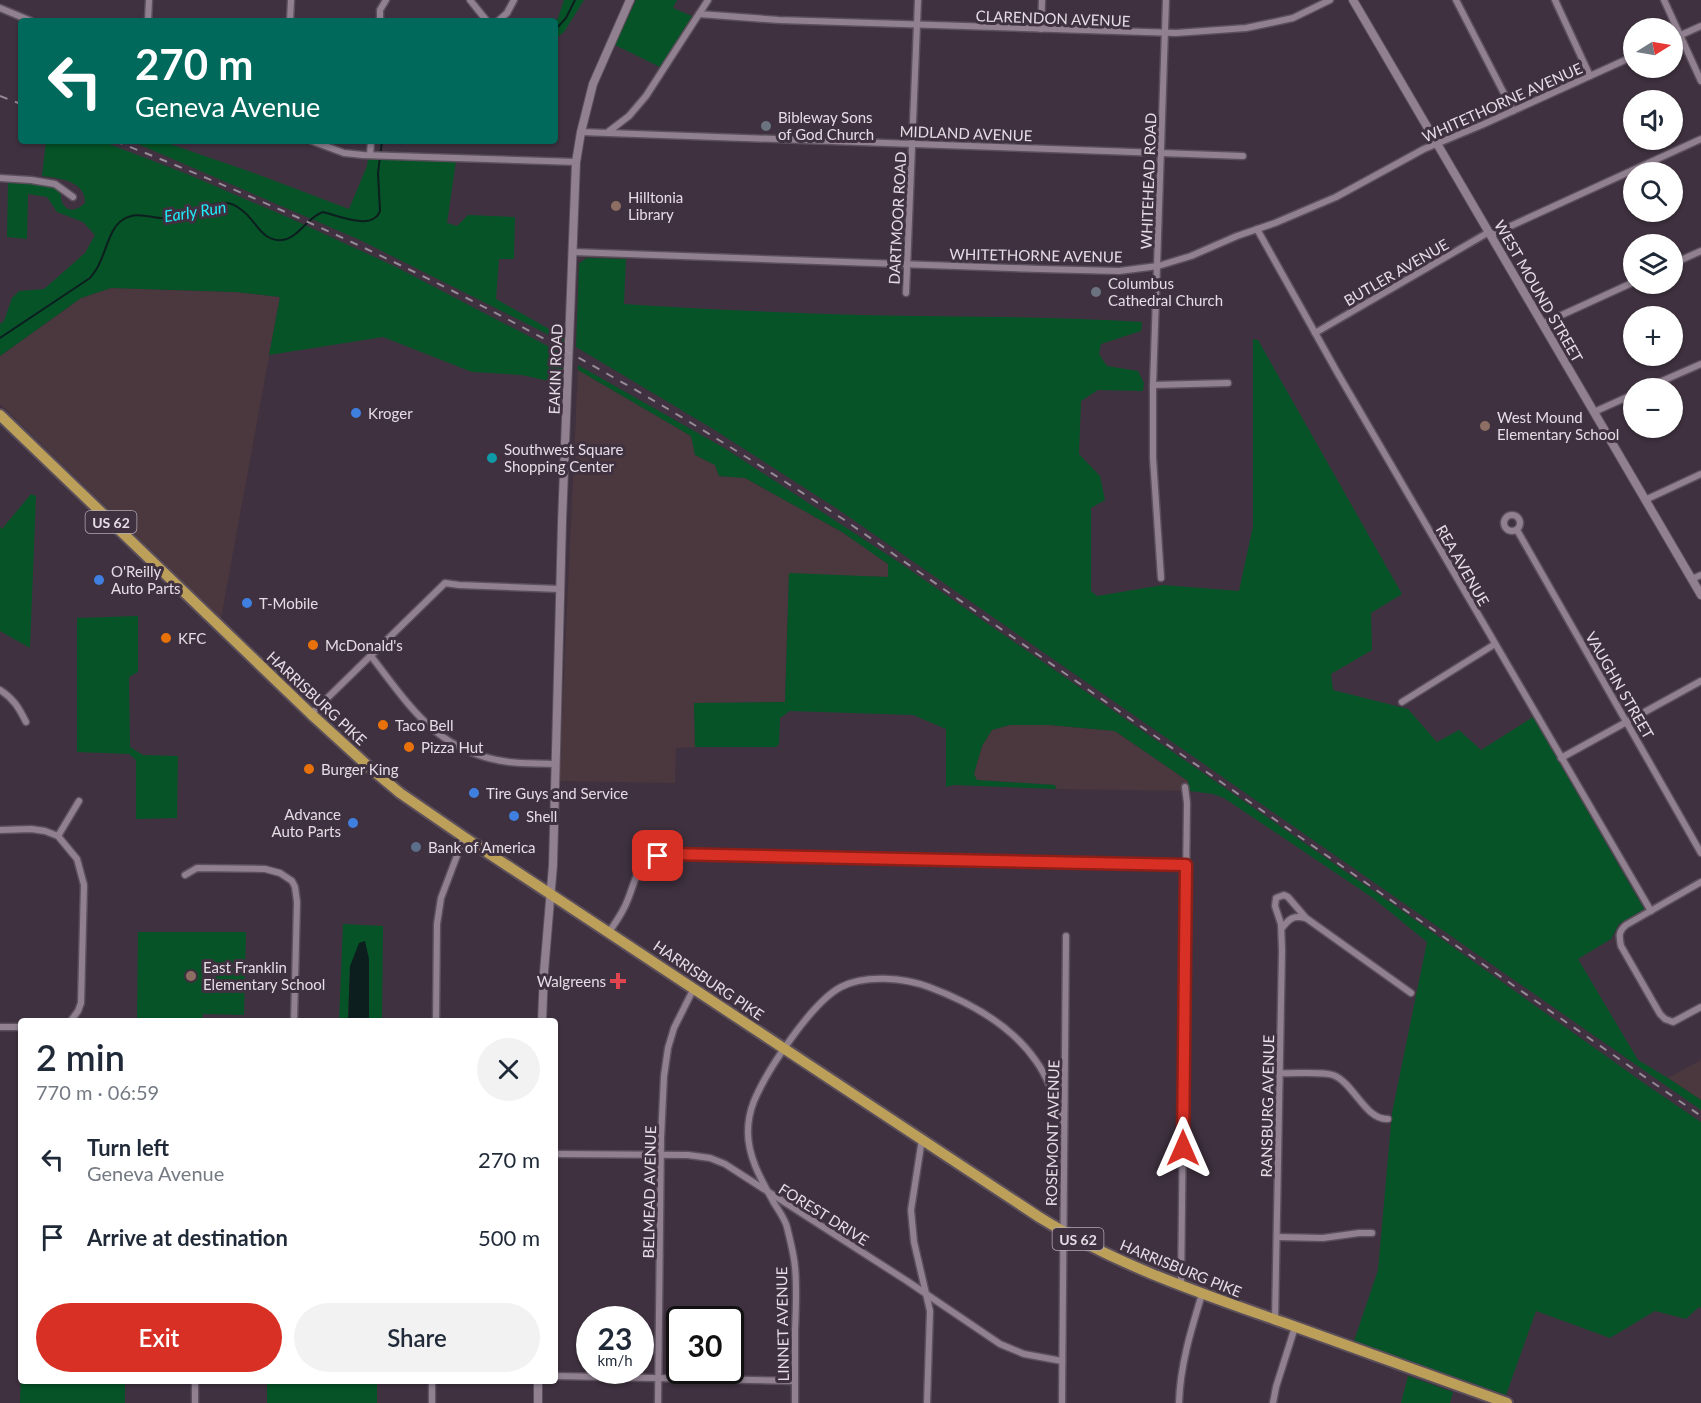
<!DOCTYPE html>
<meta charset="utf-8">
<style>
body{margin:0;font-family:Lato,sans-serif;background:#f2f2f3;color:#1f2937;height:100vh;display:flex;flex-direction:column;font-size:22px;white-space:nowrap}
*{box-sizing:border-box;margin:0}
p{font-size:20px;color:#747a83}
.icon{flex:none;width:33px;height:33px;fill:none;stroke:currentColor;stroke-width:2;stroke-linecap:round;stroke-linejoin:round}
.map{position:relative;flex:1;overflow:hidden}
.drawer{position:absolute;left:18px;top:1018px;width:540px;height:366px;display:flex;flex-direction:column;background:#fff;border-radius:6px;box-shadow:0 2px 4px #0004}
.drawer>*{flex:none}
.banner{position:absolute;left:18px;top:18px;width:540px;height:126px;border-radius:6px;box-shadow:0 2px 4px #0004;background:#00695c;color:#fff;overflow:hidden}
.needle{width:39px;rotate:79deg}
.tools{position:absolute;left:1623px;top:18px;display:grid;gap:12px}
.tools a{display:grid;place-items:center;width:60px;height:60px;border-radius:50%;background:#fff;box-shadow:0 2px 4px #0004;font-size:30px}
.speed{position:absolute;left:576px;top:1306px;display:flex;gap:12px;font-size:30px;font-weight:700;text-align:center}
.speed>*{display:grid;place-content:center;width:78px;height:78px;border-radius:50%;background:#fff;box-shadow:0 2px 4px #0004;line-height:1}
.speed small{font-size:15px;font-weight:400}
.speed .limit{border:3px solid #111;border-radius:9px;background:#fff;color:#111}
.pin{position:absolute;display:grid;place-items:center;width:51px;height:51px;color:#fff;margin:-26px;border-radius:12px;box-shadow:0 3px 9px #0006}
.me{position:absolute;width:66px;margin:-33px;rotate:0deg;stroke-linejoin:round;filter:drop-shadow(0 0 4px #0008)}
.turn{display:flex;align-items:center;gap:21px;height:126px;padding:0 18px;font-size:27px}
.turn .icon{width:78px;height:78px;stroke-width:2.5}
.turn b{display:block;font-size:42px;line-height:51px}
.round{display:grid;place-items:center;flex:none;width:63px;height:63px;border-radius:32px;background:#f2f2f3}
.head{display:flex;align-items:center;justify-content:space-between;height:102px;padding:0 18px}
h1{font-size:36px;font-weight:600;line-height:45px}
.button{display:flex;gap:12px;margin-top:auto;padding:12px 18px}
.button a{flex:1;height:69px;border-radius:36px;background:#d93025;color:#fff;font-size:24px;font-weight:600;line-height:69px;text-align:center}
.button a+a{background:#f2f2f3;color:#1f2937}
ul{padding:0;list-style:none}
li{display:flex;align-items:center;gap:18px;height:78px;padding:0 18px}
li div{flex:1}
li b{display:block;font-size:22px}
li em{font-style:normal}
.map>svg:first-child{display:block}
.industrial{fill:#4b373e}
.green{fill:#055327}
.water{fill:#0d1e1f}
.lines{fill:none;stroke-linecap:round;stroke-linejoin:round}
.stream{stroke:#0d1e1f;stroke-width:2}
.minor-casing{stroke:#5b4f5b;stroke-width:9}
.tertiary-casing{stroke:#5b4f5b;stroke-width:10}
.primary-casing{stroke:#5b4f5b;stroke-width:14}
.minor{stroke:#908090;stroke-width:6}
.tertiary{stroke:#908090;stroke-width:8}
.primary{stroke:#bc9f59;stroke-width:10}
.rail{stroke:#968a96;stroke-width:2;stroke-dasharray:8 8;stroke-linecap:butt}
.route-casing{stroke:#8d1f18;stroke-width:15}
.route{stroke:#d93025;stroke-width:10}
.worship-dot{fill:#6b7280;stroke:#3f313f;stroke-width:2}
.education-dot{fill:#8d6e63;stroke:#3f313f;stroke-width:2}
.shop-dot{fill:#3f7fe0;stroke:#3f313f;stroke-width:2}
.culture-dot{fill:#0f9aa8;stroke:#3f313f;stroke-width:2}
.food-dot{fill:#e8710a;stroke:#3f313f;stroke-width:2}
.service-dot{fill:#5c6f8a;stroke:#3f313f;stroke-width:2}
.health-dot{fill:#e0444e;stroke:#3f313f;stroke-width:2}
.labels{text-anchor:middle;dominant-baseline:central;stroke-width:6;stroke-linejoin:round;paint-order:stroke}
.shield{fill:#3f313f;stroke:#b3a9b3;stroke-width:1.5}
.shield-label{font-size:14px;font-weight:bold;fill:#e5dce5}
.street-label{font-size:15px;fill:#e5dce5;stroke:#3f313f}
.poi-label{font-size:15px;fill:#e5dce5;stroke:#3f313f;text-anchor:start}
.water-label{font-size:16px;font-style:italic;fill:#1feefc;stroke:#3f313f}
</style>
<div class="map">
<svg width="1701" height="1403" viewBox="0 0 1701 1403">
<rect width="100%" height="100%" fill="#3f313f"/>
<g class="industrial">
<polygon points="111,288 236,292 280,297 221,618 0,404 0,356 81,298"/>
<polygon points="578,370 691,436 695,455 715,465 719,476 745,478 842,532 888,564 889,567 888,577 789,574 785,702 694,703 695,747 676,748 675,783 559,781"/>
<polygon points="1010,725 1050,725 1115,731 1188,781 1190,791 1056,789 1055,785 977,780 974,774 982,746 992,730"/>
<polygon points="1701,1060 1701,1100 1668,1078"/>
</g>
<g class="green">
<polygon points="564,0 584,0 564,32 555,39 555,21 558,18"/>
<polygon points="636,0 677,0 673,8 692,16 660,67 615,45"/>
<path d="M 46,141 L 101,141 L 187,174 L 294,220 L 396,267 L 563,354 L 562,384 L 522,375 L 472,372 L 383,337 L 269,355 L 280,297 L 236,292 L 111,288 L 81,298 L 0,356 L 0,324 L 4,321 L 12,298 L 19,291 L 44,289 L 85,253 L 95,235 L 83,222 L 57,212 L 47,197 L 28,194 L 27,239 L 7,237 L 8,183 C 22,184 38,183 52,187 C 55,188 58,190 60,193 C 61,194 61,200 62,202 C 67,214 78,210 85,203 C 86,181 59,178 42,176 Z"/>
<polygon points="131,141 161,141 254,173 349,209 367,166 368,159 456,161 447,223 457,226 468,215 515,217 514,259 499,259 496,299 565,338 565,343 360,240"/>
<path d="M 587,258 L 626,259 L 624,304 C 703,309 782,313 860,315 C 954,317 1048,316 1142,322 L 1141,331 L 1101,344 L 1099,354 L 1107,366 L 1138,371 L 1144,383 L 1143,391 L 1098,390 L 1081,401 L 1079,454 L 1100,476 L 1105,500 L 1091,508 L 1091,591 L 1097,596 L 1163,585 L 1239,591 L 1253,526 L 1253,339 L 1258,340 L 1402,594 L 1371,613 L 1372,650 L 1331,674 L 1333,690 L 1408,709 L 1437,742 L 1459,730 L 1481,750 L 1533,717 L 1644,909 L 1619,924 L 1611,939 L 1578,959 L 1638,1060 L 1668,1078 L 1701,1100 L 1701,1110 L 839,510 L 713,429 L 576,347 L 579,263 Z"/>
<polygon points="578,365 726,449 900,563 1401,910 1648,1086 1701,1122 1701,1308 1699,1307 1686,1319 1655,1311 1610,1338 1536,1311 1506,1395 1354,1341 1378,1270 1392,1113 1427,942 1373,898 1224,798 1213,794 1190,791 1188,781 1115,731 1050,725 1010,725 992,730 982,746 974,774 977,780 1055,785 1056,789 954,785 946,787 946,729 913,715 790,711 780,718 779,744 776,747 695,747 694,703 785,702 789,573 888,577 888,564 842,532 745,478 719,476 715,465 695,455 691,436 578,370"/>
<polygon points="31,494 36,496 30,648 0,631 0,527 2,529"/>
<polygon points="138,616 138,672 129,677 130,747 143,755 178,756 177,818 136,819 136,760 129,754 77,752 77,618"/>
<polygon points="343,924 383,926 382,1021 369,1021 369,959 350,966 348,1021 339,1022"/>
<polygon points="138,932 246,932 244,1015 203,1014 202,1021 137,1021"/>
<polygon points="21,1372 21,1382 125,1382 125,1403 20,1403"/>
<polygon points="1408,1376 1453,1392 1450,1403 1401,1403"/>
<rect x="267" y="1382" width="110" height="21"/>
</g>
<polygon class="water" points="365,941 369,959 369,1021 348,1021 350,966 359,943"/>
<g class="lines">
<g class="stream">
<polyline points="555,30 566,18 575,0"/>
<path d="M 0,338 L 90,278 C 94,273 98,268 100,262 C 107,248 110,227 124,219 C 139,210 154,220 169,218 C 187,215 203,204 222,203 C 230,202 237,206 243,211 C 256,221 262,242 282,240 C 299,238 307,217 323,212 C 339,216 373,231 380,211 L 378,173 L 382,141"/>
</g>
<g class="minor-casing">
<g id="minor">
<polyline points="470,0 487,21"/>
<polyline points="1456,0 1513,111"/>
<polyline points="1555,0 1590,76"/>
<polyline points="1664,0 1701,81"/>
<polyline points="0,8 31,21"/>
<polyline points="699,14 779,20 1176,33 1246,28 1270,23 1293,18 1330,0"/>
<polyline points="148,21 149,0"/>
<polyline points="290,21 291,0"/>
<polyline points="380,21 380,10 386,0"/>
<polyline points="498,21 507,13 514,0"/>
<polyline points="1041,29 1042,0"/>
<polyline points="1672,39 1701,26"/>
<polyline points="581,132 1243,156"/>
<polyline points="608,132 629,116 646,96 708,0"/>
<polyline points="312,141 344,153 363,155 576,162"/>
<polyline points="370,155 371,141"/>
<polyline points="0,178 31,180 55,184 73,197"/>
<polyline points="1257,229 1337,372 1651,911"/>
<polyline points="1491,235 1701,139"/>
<polyline points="573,252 1040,269 1119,271 1158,266 1191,256 1237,236 1275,223 1336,197 1424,149 1484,124 1634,56"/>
<polyline points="1672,264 1701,251"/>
<polyline points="906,293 918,0"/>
<polyline points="1542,324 1634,282"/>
<polyline points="1315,333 1489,232"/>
<polyline points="1153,385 1228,383"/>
<polyline points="1646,388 1701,364"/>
<polyline points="1594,412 1634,394"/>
<polyline points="1645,500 1701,474"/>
<circle cx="1512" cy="523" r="8"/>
<polyline points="1517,530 1701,853"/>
<polyline points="1161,578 1153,458 1153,385 1166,0"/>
<polyline points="1692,579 1701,575"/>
<path d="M 371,656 C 411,708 438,753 509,762 C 524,764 540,763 555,764"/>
<path d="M 0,690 C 14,699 19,708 26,722"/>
<polyline points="1402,702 1495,644"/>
<polyline points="311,714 445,583 459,585 560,589"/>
<polyline points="1561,758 1701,681"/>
<polyline points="0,830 31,829 45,831 58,836 77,859 84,885 81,1003 78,1011 70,1022"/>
<polyline points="58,836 79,801"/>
<polyline points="185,875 197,868 265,869 280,873 292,881 295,887 297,902 294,1022"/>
<path d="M 1701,882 L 1626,925 C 1618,932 1619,936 1621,946 L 1660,1014 L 1665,1019 L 1673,1022 L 1701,1007"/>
<path d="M 1282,928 C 1289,919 1293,915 1305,918"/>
<path d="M 609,932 C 616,922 624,911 628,899 C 637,877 636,861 664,855 L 1186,865"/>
<polyline points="436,1022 437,924 441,898 464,837"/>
<polyline points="0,1027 21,1027"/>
<path d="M 1280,1073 C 1294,1074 1321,1071 1333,1075 C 1354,1083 1365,1120 1388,1119"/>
<polyline points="922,1139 911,1210 914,1242 930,1311 927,1403"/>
<polyline points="555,1154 688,1155 710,1158 725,1164 907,1281 1000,1344 1024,1354 1062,1361"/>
<polyline points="1277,1237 1323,1238 1359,1233 1372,1233"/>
<polyline points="1181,1286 1187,803 1185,787"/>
<polyline points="1275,1320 1282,950 1281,924 1275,906 1276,898 1284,895 1288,897 1306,918 1411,993"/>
<polyline points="555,1376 795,1381"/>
<polyline points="195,1403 195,1382"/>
<polyline points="432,1403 432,1382"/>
<polyline points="658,1403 661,1138 664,1076 668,1048 674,1028 694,988"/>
<path d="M 795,1403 C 795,1379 795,1355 795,1330 C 796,1309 797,1288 795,1267 C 794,1254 790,1240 787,1227 C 785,1219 779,1211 774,1203 C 762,1181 748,1158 748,1132 C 748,1121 750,1111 754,1101 C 767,1070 812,1002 841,987 C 865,974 905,978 929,987 C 969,1002 1012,1026 1036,1061 C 1049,1079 1056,1102 1064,1123"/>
<polyline points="1062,1403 1066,936"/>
<path d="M 1179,1403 C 1180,1366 1191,1330 1202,1294"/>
<polyline points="1273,1403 1276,1387 1295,1327"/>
</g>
</g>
<g class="tertiary-casing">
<g id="tertiary">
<polyline points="1353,0 1701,595"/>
<polyline points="542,1022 544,972 553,865 562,522 576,162 581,132 593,84 630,0"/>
<polyline points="538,1403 538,1382"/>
</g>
</g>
<g class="primary-casing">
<path id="primary" d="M 0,415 L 311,714 L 369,767 L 400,793 L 464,837 L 1039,1217 C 1116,1265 1200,1293 1285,1323 C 1359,1349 1433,1376 1507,1403"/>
</g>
<use href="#minor" class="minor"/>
<use href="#tertiary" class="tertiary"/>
<use href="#primary" class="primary"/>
<g class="rail">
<polyline points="0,96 21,104"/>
<path d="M 115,141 C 286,208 452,285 611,376 C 691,421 767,470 843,519 L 1701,1116"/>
</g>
</g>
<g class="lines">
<g class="route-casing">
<polyline id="route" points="658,856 669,854 1186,865 1183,1148"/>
</g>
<use href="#route" class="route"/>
</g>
<g class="worship-dot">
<circle cx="766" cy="126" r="6"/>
<circle cx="1096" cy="292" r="6"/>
</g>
<g class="education-dot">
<circle cx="616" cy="206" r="6"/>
<circle cx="1485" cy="426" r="6"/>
<circle cx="191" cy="976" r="6"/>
</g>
<g class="shop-dot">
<circle cx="356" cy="413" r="6"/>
<circle cx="99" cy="580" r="6"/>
<circle cx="247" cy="603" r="6"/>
<circle cx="474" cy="793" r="6"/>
<circle cx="514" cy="816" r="6"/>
<circle cx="353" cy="823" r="6"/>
</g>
<circle class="culture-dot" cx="492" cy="458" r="6"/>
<g class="food-dot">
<circle cx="166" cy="638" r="6"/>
<circle cx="313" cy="645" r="6"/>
<circle cx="383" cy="725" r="6"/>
<circle cx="409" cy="747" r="6"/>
<circle cx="309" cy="769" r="6"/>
</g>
<circle class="service-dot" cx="416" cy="847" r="6"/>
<path class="health-dot" d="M615 972h6v6h6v6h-6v6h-6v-6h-6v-6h6z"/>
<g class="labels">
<g class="shield">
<rect x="85.5" y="511" width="51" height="22" rx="4.5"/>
<rect x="1052.5" y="1228" width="51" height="22" rx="4.5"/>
</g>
<g class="shield-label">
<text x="111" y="522">US 62</text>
<text x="1078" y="1239">US 62</text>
</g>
<g class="street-label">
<text transform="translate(1053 18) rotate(2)">CLARENDON AVENUE</text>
<text transform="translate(1502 102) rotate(-24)">WHITETHORNE AVENUE</text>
<text transform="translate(966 133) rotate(2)">MIDLAND AVENUE</text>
<text transform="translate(1148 181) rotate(-88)">WHITEHEAD ROAD</text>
<text transform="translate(897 218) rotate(-87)">DARTMOOR ROAD</text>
<text transform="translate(1036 255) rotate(1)">WHITETHORNE AVENUE</text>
<text transform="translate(1396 272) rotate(-30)">BUTLER AVENUE</text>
<text transform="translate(1539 291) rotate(60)">WEST MOUND STREET</text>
<text transform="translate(555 369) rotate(-88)">EAKIN ROAD</text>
<text transform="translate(1463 565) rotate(60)">REA AVENUE</text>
<text transform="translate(1620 685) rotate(60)">VAUGHN STREET</text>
<text transform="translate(317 698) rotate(43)">HARRISBURG PIKE</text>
<text transform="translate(709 980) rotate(34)">HARRISBURG PIKE</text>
<text transform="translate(1267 1106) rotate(-89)">RANSBURG AVENUE</text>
<text transform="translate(1052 1133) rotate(-89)">ROSEMONT AVENUE</text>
<text transform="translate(649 1192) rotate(-89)">BELMEAD AVENUE</text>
<text transform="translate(824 1214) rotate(32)">FOREST DRIVE</text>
<text transform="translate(1181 1268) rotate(22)">HARRISBURG PIKE</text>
<text transform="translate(782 1324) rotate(-91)">LINNET AVENUE</text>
</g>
<g class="poi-label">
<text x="778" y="117">Bibleway Sons<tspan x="778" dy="17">of God Church</tspan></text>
<text x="628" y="197">Hilltonia<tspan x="628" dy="17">Library</tspan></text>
<text x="1108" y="283">Columbus<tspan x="1108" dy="17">Cathedral Church</tspan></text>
<text x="368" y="413">Kroger</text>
<text x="1497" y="417">West Mound<tspan x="1497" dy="17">Elementary School</tspan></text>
<text x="504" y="449">Southwest Square<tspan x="504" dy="17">Shopping Center</tspan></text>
<text x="111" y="571">O'Reilly<tspan x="111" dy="17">Auto Parts</tspan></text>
<text x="259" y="603">T-Mobile</text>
<text x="178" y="638">KFC</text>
<text x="325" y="645">McDonald's</text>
<text x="395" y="725">Taco Bell</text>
<text x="421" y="747">Pizza Hut</text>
<text x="321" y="769">Burger King</text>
<text x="486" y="793">Tire Guys and Service</text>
<text x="341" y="814" text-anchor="end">Advance<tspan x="341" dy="17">Auto Parts</tspan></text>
<text x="526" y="816">Shell</text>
<text x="428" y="847">Bank of America</text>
<text x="203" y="967">East Franklin<tspan x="203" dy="17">Elementary School</tspan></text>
<text x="606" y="981" text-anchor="end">Walgreens</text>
</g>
<g class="water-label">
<text transform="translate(195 211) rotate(-9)">Early Run</text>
</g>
</g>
</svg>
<div class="tools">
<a><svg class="needle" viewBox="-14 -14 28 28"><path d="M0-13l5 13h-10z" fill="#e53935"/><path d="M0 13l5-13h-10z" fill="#747a83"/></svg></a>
<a><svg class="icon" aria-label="sound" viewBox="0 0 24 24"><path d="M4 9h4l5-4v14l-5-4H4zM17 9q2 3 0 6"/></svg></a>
<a><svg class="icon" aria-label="search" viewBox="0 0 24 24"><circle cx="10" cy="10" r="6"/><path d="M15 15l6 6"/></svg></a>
<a><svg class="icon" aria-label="layers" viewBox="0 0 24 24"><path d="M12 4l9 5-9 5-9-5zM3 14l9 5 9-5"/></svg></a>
<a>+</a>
<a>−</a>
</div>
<div class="speed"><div>23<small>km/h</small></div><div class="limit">30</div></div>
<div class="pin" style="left:658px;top:856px;background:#d93025"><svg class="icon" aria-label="arrive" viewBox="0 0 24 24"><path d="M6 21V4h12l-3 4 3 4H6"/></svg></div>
<svg class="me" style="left:1183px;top:1148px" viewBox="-20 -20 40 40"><path d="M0-17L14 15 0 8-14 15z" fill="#d93025" stroke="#fff" stroke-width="4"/></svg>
<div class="banner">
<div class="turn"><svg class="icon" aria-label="left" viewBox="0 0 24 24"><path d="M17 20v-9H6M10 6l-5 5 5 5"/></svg><div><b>270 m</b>Geneva Avenue</div></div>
</div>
<section class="drawer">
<div class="head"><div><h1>2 min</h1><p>770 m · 06:59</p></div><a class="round"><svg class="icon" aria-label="close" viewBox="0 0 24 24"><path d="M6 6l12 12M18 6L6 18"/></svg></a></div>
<ul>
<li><svg class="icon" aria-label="left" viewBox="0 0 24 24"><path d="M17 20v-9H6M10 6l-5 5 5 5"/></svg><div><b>Turn left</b><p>Geneva Avenue</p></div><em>270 m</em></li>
<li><svg class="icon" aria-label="arrive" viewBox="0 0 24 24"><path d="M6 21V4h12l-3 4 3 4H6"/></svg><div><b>Arrive at destination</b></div><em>500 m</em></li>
</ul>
<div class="button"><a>Exit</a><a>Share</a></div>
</section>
</div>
